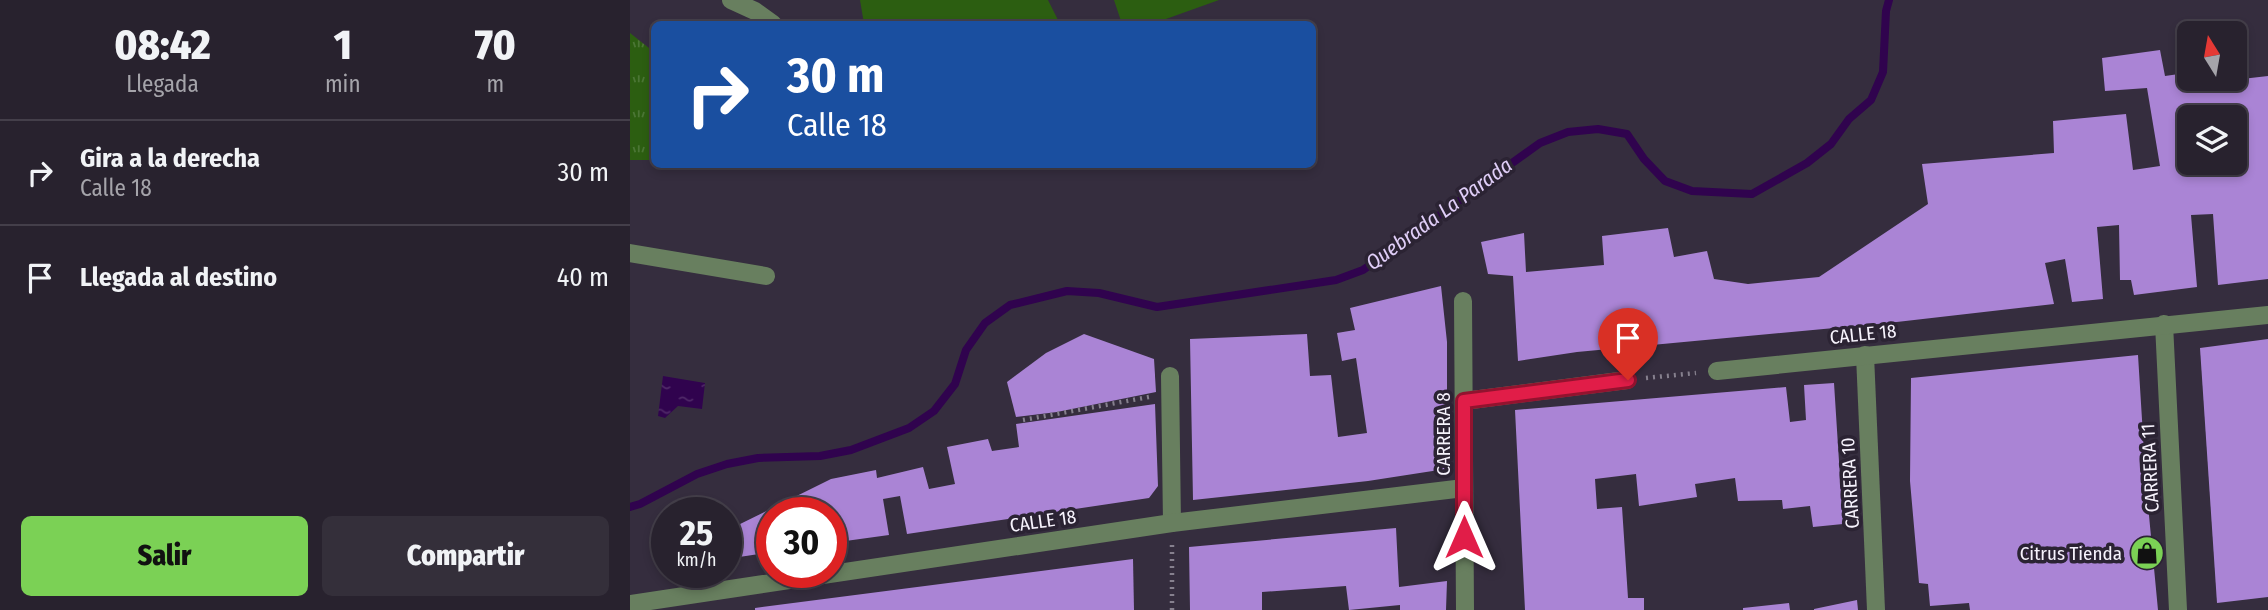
<!DOCTYPE html>
<html lang="es">
<style>
body{margin:0;font-family:"Fira Sans Condensed",sans-serif;background:#342f3a;color:#f1f3f6;height:100vh;display:flex;flex-direction:column;font-size:26px;white-space:nowrap}
*{box-sizing:border-box;margin:0}
p{font-size:23px;color:#a5a4aa}
.icon{flex:none;width:38px;height:38px;fill:none;stroke:currentColor;stroke-width:2;stroke-linecap:round;stroke-linejoin:round}
.map{position:relative;flex:1;overflow:hidden}
.panel{display:flex;flex-direction:column;background:#28222e;width:630px}
.panel>*{flex:none}
.banner{position:absolute;left:21px;top:21px;width:665px;height:147px;border-radius:10px;box-shadow:0 4px 10px #0003,0 0 0 2px #443f4a;background:#1a4fa0;color:#fff;overflow:hidden}
.needle{width:46px;rotate:349deg}
.fabs{position:absolute;left:1547px;top:21px;display:grid;gap:14px}
.fabs a{display:grid;place-items:center;width:70px;height:70px;border-radius:10px;background:#28222e;box-shadow:0 4px 10px #0003,0 0 0 2px #443f4a;font-size:35px}
.speed{position:absolute;left:21px;top:497px;display:flex;gap:14px;font-size:35px;font-weight:700;text-align:center}
.speed>*{display:grid;place-content:center;width:91px;height:91px;border-radius:50%;background:#28222e;box-shadow:0 4px 10px #0003,0 0 0 2px #443f4a;line-height:1}
.speed small{font-size:18px;font-weight:400}
.speed .limit{border:10px solid #d22;background:#fff;color:#111}
.pin{position:absolute;display:grid;place-items:center;width:60px;height:60px;color:#fff;margin:-72px -30px;border-radius:50% 50% 50% 0;rotate:-45deg;box-shadow:0 0 7px #0007}
.pin .icon{rotate:45deg}
.me{position:absolute;width:77px;margin:-38px;rotate:0deg;stroke-linejoin:round;filter:drop-shadow(0 0 5px #0008)}
.turn{display:flex;align-items:center;gap:24px;height:147px;padding:0 21px;font-size:32px}
.turn .icon{width:91px;height:91px;stroke-width:2.5}
.turn b{display:block;font-size:49px;line-height:60px}
.eta{display:flex;justify-content:space-evenly;align-items:center;height:119px;text-align:center}
.eta b{font-size:42px;font-weight:800;line-height:49px}
.cta{display:flex;gap:14px;margin-top:auto;padding:14px 21px}
.cta a{flex:1;height:80px;border-radius:10px;background:#7bd155;color:#111;font-size:28px;font-weight:800;line-height:80px;text-align:center}
.cta a+a{background:#342f3a;color:#f1f3f6}
ul{padding:0;list-style:none}
li{display:flex;align-items:center;gap:21px;height:105px;padding:0 21px;border-top:2px solid #443f4a}
li div{flex:1}
li b{display:block;font-size:26px}
li em{font-style:normal}
main{display:flex;flex:1;min-height:0}
.map>svg:first-child{display:block}
.grass{fill:url(#grass-tufts)}
.pitch{fill:#2c5e11}
.water{fill:url(#water-ripples)}
.lines{fill:none;stroke-linecap:round;stroke-linejoin:round}
.stream{stroke:#30034e;stroke-width:8}
.building{fill:#aa84d5;fill-rule:evenodd}
.path{stroke:#86808e;stroke-width:4.5;stroke-dasharray:2 5;stroke-linecap:butt}
.minor{stroke:#687f5f;stroke-width:18}
.route-casing{stroke:#92132f;stroke-width:18}
.route{stroke:#e11d48;stroke-width:12}
.labels{text-anchor:middle;dominant-baseline:central;stroke-width:7;stroke-linejoin:round;paint-order:stroke}
.street-label{font-size:19px;fill:#f7f3fd;stroke:#2b2333}
.poi-label{font-size:19px;fill:#f7f3fd;stroke:#2b2333;text-anchor:end}
.water-label{font-size:21px;font-style:italic;fill:#e0cef8;stroke:#2b2333}
</style>
<main>
<section class="panel">
<div class="eta">
<div><b>08:42</b><p>Llegada</p></div>
<div><b>1</b><p>min</p></div>
<div><b>70</b><p>m</p></div>
</div>
<ul>
<li><svg class="icon" aria-label="right" viewBox="0 0 24 24"><path d="M7 20v-9h11M14 6l5 5-5 5"/></svg><div><b>Gira a la derecha</b><p>Calle 18</p></div><em>30 m</em></li>
<li><svg class="icon" aria-label="arrive" viewBox="0 0 24 24"><path d="M6 21V4h12l-3 4 3 4H6"/></svg><div><b>Llegada al destino</b></div><em>40 m</em></li>
</ul>
<div class="cta"><a>Salir</a><a>Compartir</a></div>
</section>
<div class="map">
<svg width="1638" height="610" viewBox="0 0 1638 610">
<defs>
<pattern id="grass-tufts" width="24" height="20" patternUnits="userSpaceOnUse" patternTransform="scale(1.75)"><rect width="24" height="20" fill="#2c5e11"/><path d="M3 7l-1-3M5 7V3M7 7l1-3M15 17l-1-3M17 17v-4M19 17l1-3" fill="none" stroke="#4b7635"/></pattern>
<pattern id="water-ripples" width="26" height="14" patternUnits="userSpaceOnUse" patternTransform="scale(1.75)"><rect width="26" height="14" fill="#30034e"/><path d="M2 4q2-2 4 0t4 0M15 11q2-2 4 0t4 0" fill="none" stroke="#4f2868"/></pattern>
</defs>
<rect width="100%" height="100%" fill="#352d3e"/>
<polygon class="grass" points="0,33 24,52 24,160 0,160"/>
<g class="pitch">
<polygon points="230,0 418,0 430,24 234,24"/>
<polygon points="484,0 589,0 522,24 492,24"/>
</g>
<polygon class="water" points="33,376 75,383 72,409 48,406 35,418 28,416"/>
<g class="lines">
<polyline class="stream" points="0,507 10,504 67,474 97,464 128,458 190,456 221,450 279,428 304,411 325,384 336,350 355,323 380,305 437,291 469,293 527,307 706,280 733,270 910,143 938,132 968,129 997,134 1014,159 1035,181 1062,191 1122,194 1177,163 1201,144 1219,119 1241,100 1253,72 1256,11 1259,0"/>
</g>
<g class="building">
<path d="M 1530,50 L 1535,76 L 1549,74 L 1551,86 L 1638,76 L 1638,279 L 1588,285 L 1583,214 L 1561,215 L 1567,287 L 1504,295 L 1501,280 L 1490,280 L 1489,225 L 1467,227 L 1473,299 L 1442,302 L 1435,259 L 1415,263 L 1424,304 L 1258,323 L 947,352 L 888,361 L 883,276 L 858,274 L 851,242 L 894,233 L 896,272 L 974,265 L 972,236 L 1038,228 L 1044,257 L 1077,251 L 1084,279 L 1118,284 L 1189,277 L 1298,204 L 1292,164 L 1424,153 L 1423,121 L 1496,114 L 1503,170 L 1530,166 L 1517,88 L 1475,91 L 1472,58 ZM 1559,117 L 1605,117 L 1605,163 L 1559,163 Z"/>
<polygon points="811,286 817,342 817,393 822,468 738,481 563,500 560,339 677,334 680,376 701,375 708,437 737,433 726,358 712,361 707,333 725,330 720,308"/>
<polygon points="454,334 524,359 526,392 427,412 386,417 377,382 416,353"/>
<polygon points="1638,339 1638,597 1587,603 1570,348"/>
<polygon points="1508,355 1516,484 1528,610 1340,610 1339,603 1300,606 1298,584 1289,583 1280,481 1281,378"/>
<polygon points="1204,383 1213,524 1183,527 1180,506 1153,509 1152,500 1108,501 1105,478 1065,484 1067,497 1009,506 1006,474 965,479 967,509 992,507 998,598 1014,598 1014,610 895,610 885,410 1156,387 1160,422 1176,420 1174,385"/>
<polygon points="525,404 528,486 519,498 277,534 270,496 253,499 259,535 201,543 201,513 142,513 142,552 96,559 96,528 104,527 201,479 246,470 247,478 293,467 299,489 325,484 317,447 358,439 362,451 389,447 386,424"/>
<polygon points="766,528 769,587 817,581 816,610 770,610 770,605 719,610 716,586 632,592 632,610 560,610 559,547"/>
<polygon points="37,535 37,568 31,569 25,536"/>
<polygon points="503,559 504,610 125,610 125,608"/>
<polygon points="1227,600 1228,610 1184,610 1184,609"/>
<polygon points="1159,603 1160,610 1113,610 1113,608"/>
</g>
<g class="lines">
<g class="path">
<polyline points="1016,378 1066,373"/>
<polyline points="393,420 519,397"/>
<polyline points="542,610 542,542"/>
</g>
<g class="minor">
<polyline points="101,0 125,11 143,24"/>
<polyline points="0,253 136,276"/>
<polyline points="833,301 835,610"/>
<polyline points="1534,324 1548,610"/>
<polyline points="1235,355 1246,610"/>
<polyline points="1087,371 1638,315"/>
<polyline points="540,376 542,523"/>
<polyline points="834,401 997,380"/>
<polyline points="0,604 542,523 834,488"/>
</g>
</g>
<g class="lines">
<g class="route-casing">
<polyline id="route" points="834,537 834,401 998,380"/>
</g>
<use href="#route" class="route"/>
</g>
<defs>
<g id="shop-disc" transform="scale(1.75)"><circle r="9.5" fill="#7bd155" stroke="#2b2333"/><path d="M-5-2.5h2.3a2.7 3.5 0 0 1 5.4 0H5L5.5 6h-11ZM-1.5-2.5h3a1.5 2.3 0 0 0-3 0Z" fill="#111"/></g>
</defs>
<g fill-rule="evenodd">
<use href="#shop-disc" x="1517" y="553"/>
</g>
<g class="labels">
<g class="street-label">
<text transform="translate(1233 334) rotate(-6)">CALLE 18</text>
<text transform="translate(813 434) rotate(-90)">CARRERA 8</text>
<text transform="translate(1520 468) rotate(-93)">CARRERA 11</text>
<text transform="translate(1220 483) rotate(-93)">CARRERA 10</text>
<text transform="translate(413 521) rotate(-8)">CALLE 18</text>
</g>
<g class="poi-label">
<text x="1492" y="553">Citrus Tienda</text>
</g>
<g class="water-label">
<text transform="translate(809 214) rotate(-36)">Quebrada La Parada</text>
</g>
</g>
</svg>
<div class="fabs">
<a><svg class="needle" viewBox="-14 -14 28 28"><path d="M0-13l5 13h-10z" fill="#e53935"/><path d="M0 13l5-13h-10z" fill="#a5a4aa"/></svg></a>
<a><svg class="icon" aria-label="layers" viewBox="0 0 24 24"><path d="M12 4l9 5-9 5-9-5zM3 14l9 5 9-5"/></svg></a>
</div>
<div class="speed"><div>25<small>km/h</small></div><div class="limit">30</div></div>
<div class="pin" style="left:998px;top:380px;background:#d93025"><svg class="icon" aria-label="arrive" viewBox="0 0 24 24"><path d="M6 21V4h12l-3 4 3 4H6"/></svg></div>
<svg class="me" style="left:834px;top:537px" viewBox="-20 -20 40 40"><path d="M0-17L14 15 0 8-14 15z" fill="#e11d48" stroke="#fff" stroke-width="4"/></svg>
<div class="banner">
<div class="turn"><svg class="icon" aria-label="right" viewBox="0 0 24 24"><path d="M7 20v-9h11M14 6l5 5-5 5"/></svg><div><b>30 m</b>Calle 18</div></div>
</div>
</div>
</main>
